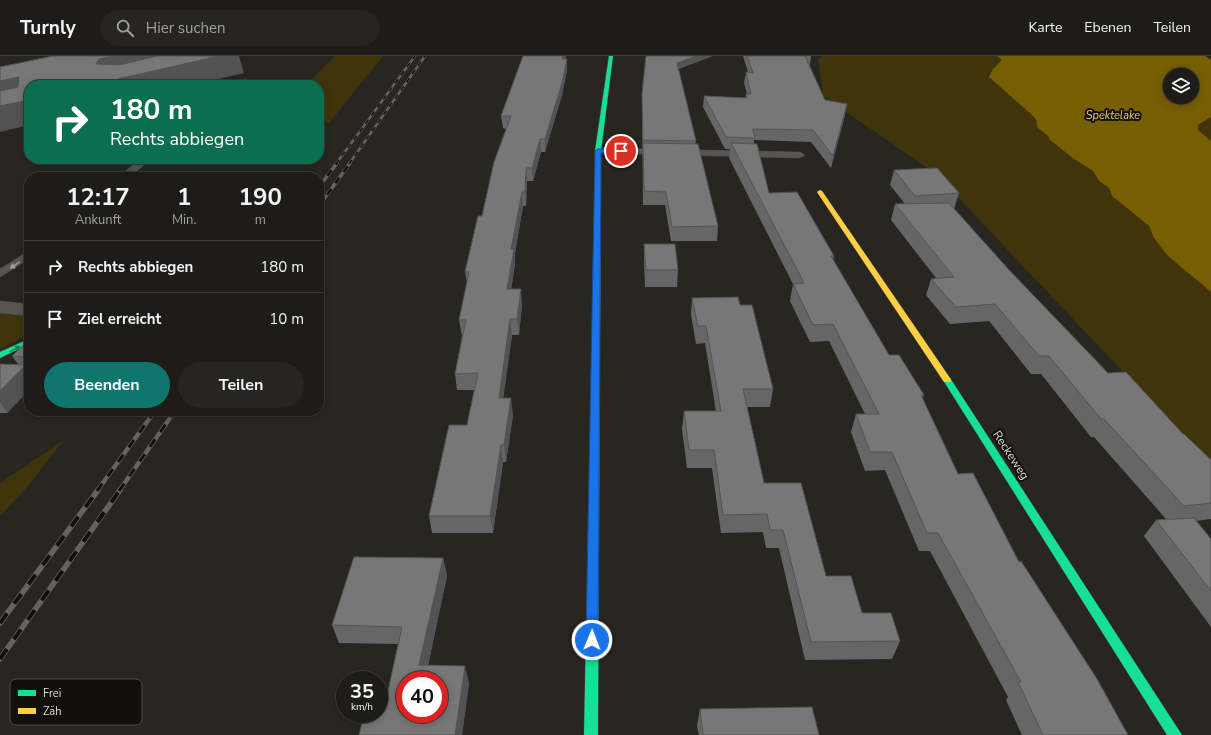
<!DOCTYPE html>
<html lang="de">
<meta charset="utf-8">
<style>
body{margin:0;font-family:"Nunito Sans",sans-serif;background:#262521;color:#f1f3f6;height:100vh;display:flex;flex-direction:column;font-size:15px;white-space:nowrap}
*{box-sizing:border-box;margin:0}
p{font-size:13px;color:#a1a1a2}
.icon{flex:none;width:22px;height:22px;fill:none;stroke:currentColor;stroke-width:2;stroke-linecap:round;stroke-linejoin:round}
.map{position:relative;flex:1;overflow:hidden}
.drawer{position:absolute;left:24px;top:116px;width:300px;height:244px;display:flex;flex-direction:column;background:#1e1c18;border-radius:16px;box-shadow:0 2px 10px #0003,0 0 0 1px #3c3a37}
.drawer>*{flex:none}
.top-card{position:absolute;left:24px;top:24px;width:300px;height:84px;border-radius:16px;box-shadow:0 2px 10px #0003,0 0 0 1px #3c3a37;background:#0b6e4f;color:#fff;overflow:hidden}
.tools{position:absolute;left:1163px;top:12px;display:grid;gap:8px}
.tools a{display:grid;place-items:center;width:36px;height:36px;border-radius:50%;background:#1e1c18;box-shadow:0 2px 10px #0003,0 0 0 1px #3c3a37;font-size:20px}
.speed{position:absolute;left:336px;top:615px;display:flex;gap:8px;font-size:20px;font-weight:700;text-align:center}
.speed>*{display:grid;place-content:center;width:52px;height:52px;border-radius:50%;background:#1e1c18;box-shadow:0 2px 10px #0003,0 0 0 1px #3c3a37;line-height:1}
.speed small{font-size:10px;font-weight:400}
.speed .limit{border:6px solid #d22;background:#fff;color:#111}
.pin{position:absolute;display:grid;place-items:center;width:34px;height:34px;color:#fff;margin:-17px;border:2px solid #fff;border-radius:50%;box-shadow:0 1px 4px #0007}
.me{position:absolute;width:44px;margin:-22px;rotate:1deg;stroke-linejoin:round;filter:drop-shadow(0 0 3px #0008)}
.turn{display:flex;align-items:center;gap:14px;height:84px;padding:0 20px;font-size:18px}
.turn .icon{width:52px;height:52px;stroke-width:2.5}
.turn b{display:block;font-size:28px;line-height:34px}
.eta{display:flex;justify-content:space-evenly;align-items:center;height:68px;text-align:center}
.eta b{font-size:24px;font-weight:700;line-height:28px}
.primary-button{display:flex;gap:8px;margin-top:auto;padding:8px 20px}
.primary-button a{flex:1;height:46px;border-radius:24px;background:#0f766e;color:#fff;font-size:16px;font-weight:700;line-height:46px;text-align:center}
.primary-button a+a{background:#262521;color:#f1f3f6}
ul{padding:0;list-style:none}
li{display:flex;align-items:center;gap:12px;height:52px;padding:0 20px;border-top:1px solid #3c3a37}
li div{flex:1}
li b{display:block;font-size:15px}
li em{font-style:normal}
header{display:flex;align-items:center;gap:24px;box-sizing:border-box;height:56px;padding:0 20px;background:#1e1c18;border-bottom:1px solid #3c3a37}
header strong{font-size:19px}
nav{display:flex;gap:22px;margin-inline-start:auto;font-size:14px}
.search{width:280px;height:36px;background:#262521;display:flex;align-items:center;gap:10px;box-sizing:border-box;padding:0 14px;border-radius:22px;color:#a1a1a2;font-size:15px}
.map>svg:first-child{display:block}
.green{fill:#40340c}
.water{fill:#765e03;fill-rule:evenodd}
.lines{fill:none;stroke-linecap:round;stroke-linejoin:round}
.lane-casing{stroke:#44423e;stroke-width:1}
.street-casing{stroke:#44423e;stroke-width:1}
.fast-casing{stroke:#44423e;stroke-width:1}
.slow-casing{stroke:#44423e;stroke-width:1}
.lane{fill:#585654;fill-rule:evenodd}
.street{fill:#585654;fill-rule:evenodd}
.fast{fill:#16e098;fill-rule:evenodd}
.slow{fill:#ffcf43;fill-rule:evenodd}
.rail-far3-casing{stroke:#646361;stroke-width:2.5}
.rail-far2-casing{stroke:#646361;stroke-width:3.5}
.rail-far1-casing{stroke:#646361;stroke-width:4.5}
.rail-casing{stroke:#646361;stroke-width:5.5}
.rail-far3{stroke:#12100c;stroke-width:1.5;stroke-dasharray:5;stroke-linecap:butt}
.rail-far2{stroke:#12100c;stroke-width:2.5;stroke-dasharray:7;stroke-linecap:butt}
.rail-far1{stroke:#12100c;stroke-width:3;stroke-dasharray:9;stroke-linecap:butt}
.rail{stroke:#12100c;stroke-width:4;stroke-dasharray:12;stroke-linecap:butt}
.wall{fill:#656665}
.shaded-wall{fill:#535353}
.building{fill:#767776;stroke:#535353;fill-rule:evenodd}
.oneway{fill:#a2a09c}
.oneway2{fill:#148259}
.route{fill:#1a73e8;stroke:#114b97}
.labels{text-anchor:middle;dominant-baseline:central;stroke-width:4;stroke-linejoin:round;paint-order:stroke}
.far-water-label{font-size:11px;font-style:italic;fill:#f4ce5f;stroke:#12100c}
.street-label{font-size:12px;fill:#dfdcd6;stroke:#12100c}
.key{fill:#12100c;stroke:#504d49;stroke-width:1}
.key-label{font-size:11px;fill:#dfdcd6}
</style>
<header>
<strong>Turnly</strong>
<div class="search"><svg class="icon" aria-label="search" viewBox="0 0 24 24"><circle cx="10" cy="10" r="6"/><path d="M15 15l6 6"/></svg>Hier suchen</div>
<nav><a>Karte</a><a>Ebenen</a><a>Teilen</a></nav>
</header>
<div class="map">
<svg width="1211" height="679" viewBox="0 0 1211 679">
<rect width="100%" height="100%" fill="#282620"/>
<g class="green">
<polygon points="335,0 383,0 329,67 319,67 319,29 306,29"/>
<polygon points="821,0 997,0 1002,4 989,21 1032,59 1040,74 1048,80 1050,84 1074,103 1093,115 1099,125 1109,132 1112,140 1149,170 1155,182 1168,200 1211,236 1211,409 936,118 823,40 818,3"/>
<polygon points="1211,61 1211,85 1198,74 1198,69"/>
<polygon points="0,256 29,260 29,275 19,284 0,293"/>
<polygon points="63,385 28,430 0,460 0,427"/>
</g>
<path class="water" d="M 997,0 L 1205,0 L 1211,4 L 1211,61 L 1198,69 L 1198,74 L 1211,85 L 1211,236 L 1168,200 L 1154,182 L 1149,170 L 1112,140 L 1109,132 L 1099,125 L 1093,115 L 1074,103 L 1050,84 L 1048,80 L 1037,71 L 1036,64 L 1032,59 L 989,21 L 993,13 L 1002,4 ZM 1170,19 L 1192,19 L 1192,41 L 1170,41 Z"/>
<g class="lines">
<g class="lane-casing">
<g id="lane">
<polygon points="598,92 800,96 805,99 800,102 595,97 595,93"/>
<polygon points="140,103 151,103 130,121 119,121"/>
<polygon points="29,195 29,203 0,221 0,213"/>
</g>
</g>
<g class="street-casing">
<polygon id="street" points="0,245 29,248 29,260 0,257"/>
</g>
<g class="fast-casing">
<g id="fast">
<polygon points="609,0 613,0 601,95 601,111 598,113 595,111 595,95"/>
<polygon points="593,273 596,273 600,275 598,679 584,679 592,275"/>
<polygon points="29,283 29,288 0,302 0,296"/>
<polygon points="947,321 950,322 1182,679 1167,679 943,324"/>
</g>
</g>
<g class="slow-casing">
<g id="slow">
<polygon points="598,109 601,111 600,275 596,277 592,275 595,111"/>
<polygon points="820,134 822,135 950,322 951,324 950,326 944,326 817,136"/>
</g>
</g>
<use href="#lane" class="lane"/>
<use href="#street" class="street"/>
<use href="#fast" class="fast"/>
<use href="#slow" class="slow"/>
<g class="rail-far3-casing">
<g id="rail-far3">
<polyline points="336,108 415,0"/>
<polyline points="349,108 425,0"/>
</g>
</g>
<g class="rail-far2-casing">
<g id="rail-far2">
<polyline points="319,131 337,107"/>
<polyline points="319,150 350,107"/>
</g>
</g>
<g class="rail-far1-casing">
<g id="rail-far1">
<polyline points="97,435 155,355"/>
<polyline points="119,435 175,355"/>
</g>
</g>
<g class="rail-casing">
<g id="rail">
<polyline points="0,567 98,434"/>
<polyline points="0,603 120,434"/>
</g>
</g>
<use href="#rail-far3" class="rail-far3"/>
<use href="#rail-far2" class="rail-far2"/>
<use href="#rail-far1" class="rail-far1"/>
<use href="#rail" class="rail"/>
</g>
<g class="wall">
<polygon points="523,0 566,0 567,14 562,39 545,96 541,96 533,125 527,125 526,150 523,150 515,197 515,208 511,233 522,248 519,279 512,279 503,342 513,359 506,406 503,406 493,477 432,477 429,460 467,369 474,334 457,334 455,318 462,280 459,264 467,227 465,216 482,160 506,73 503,72 501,60"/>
<polygon points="646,0 713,0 678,13 696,85 695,88 718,170 717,185 671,185 665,149 643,149 642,45"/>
<polygon points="743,0 811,0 810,9 809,9 825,44 845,59 831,112 811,86 754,84 754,88 769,137 834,200 833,205 889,299 924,339 922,342 958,418 1019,506 1128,679 1022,679 1006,644 1008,641 930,495 919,495 885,414 865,415 851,376 856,358 865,358 829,285 810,286 790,245 793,228 729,102 730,93 725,93 703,51 704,40 745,42 746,38 747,38 744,27 746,16 748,16"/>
<polygon points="894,114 959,137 954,153 1010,215 1108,317 1183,378 1211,404 1211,463 1196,465 1211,483 1211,571 1144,480 1156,464 1166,463 1094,381 1091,381 1041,318 1031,318 989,265 950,268 926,239 931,223 936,222 891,164 895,148 905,148 890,129"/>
<polygon points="644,188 678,214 677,231 645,231 644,205"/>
<polygon points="692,242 740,249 773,333 770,351 747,351 764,427 826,520 862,557 900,585 892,603 805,604 779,492 766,492 763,476 721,477 712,412 687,412 682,373 684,355 716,355 705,287 696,288 691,259"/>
<polygon points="29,284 29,334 7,357 0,357 0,308 18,308 12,300"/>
<polygon points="443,502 447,520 428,609 469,627 462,679 359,679 385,649 398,588 339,587 332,569"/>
<polygon points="700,653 819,679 699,679 697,670"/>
</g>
<g class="shaded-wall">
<polygon points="114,0 239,0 244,17 193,29 92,29 96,8 99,3"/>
<polygon points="563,0 566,0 566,3 562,3"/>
<polygon points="696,0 713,0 676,14 677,7"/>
<polygon points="567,3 567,14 562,39 545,96 545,83"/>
<polygon points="19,21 29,41 0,49 0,25"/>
<polygon points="29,44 29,69 0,76 0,50"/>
<polygon points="847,48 845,59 831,112 833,100"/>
<polygon points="540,83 541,96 533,125 532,112"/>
<polygon points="526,112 527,125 526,150 525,136"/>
<polygon points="522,136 523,150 515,197 515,208 509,249 507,233 511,193"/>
<polygon points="521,233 522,248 519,279 517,263"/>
<polygon points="510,263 512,279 501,359 499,342"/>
<polygon points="26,309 29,314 29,334 7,357 0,346 0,335"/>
<polygon points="511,342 513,359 506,406 504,389"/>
<polygon points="501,389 503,406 493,477 490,460"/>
<polygon points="443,502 447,520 425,624 419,609"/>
<polygon points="465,610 469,627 462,679 455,679"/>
</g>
<g class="building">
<polygon points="53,0 114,0 99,3 96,8 119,9 157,0 219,0 92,29 29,29 29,44 0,50 0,35 18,31 19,21 0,25 0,11"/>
<polygon points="523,0 563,0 562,3 567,3 562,27 545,83 540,83 532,112 526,112 525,136 522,136 511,193 514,193 507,233 521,233 517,263 510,263 499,342 511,342 504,389 501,389 490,460 429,460 449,369 467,369 478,317 455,318 466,264 459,264 469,216 465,216 478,160 482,160 494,106 511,60 501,60"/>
<polygon points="646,0 696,0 677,7 696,85 643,84 642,38"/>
<polygon points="747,0 805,0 825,44 847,48 833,100 813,74 753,73 755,82 726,81 704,40 747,42 746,38 751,38 746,16 753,17"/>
<polygon points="643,87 698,88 718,170 672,171 666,136 644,135"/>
<polygon points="731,87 757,88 769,137 797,136 834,200 831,200 889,299 899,299 924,339 921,339 958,418 973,417 1019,506 1021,505 1097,623 1128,679 1043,679 1018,626 1021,626 938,477 927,477 892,396 870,396 856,358 879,358 833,268 813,269 793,228 804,227"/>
<polygon points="937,112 959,137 915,140 894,114"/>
<polygon points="949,147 1010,215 1108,317 1126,316 1183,378 1184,378 1211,404 1211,447 1184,450 1104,363 1101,363 1049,300 1039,300 995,248 956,251 931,223 954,221 895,148"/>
<polygon points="644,188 675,188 678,214 646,214"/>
<polygon points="738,241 740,249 752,249 773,333 743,333 764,427 801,427 826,520 851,520 862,557 891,557 900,585 811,586 783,474 770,474 767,458 723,459 714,394 689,394 684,355 721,355 706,270 698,270 692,242"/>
<polygon points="29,284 29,301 12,300"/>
<polygon points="0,308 26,309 0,335"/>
<polygon points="1194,462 1211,483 1211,535 1156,464"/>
<path d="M 354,501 L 443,502 L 419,609 L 465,610 L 455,679 L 359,679 L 364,658 L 379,658 L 379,649 L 385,649 L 402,571 L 332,569 ZM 405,624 L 439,624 L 439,658 L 405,658 Z"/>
<polygon points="812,651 819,679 703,679 700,653"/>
</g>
<defs><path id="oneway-solid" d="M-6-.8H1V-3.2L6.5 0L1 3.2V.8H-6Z"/></defs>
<use class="oneway" href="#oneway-solid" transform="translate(15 209) rotate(146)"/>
<use class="oneway2" href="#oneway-solid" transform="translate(15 293) rotate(-29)"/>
<polygon class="route" points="621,93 624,95 623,96 601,97 598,584 596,588 592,590 587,588 586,584 595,95 598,93"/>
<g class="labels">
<g class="far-water-label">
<text x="1113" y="59">Spektelake</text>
</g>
<g class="street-label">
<text transform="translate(1011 399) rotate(57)">Reckeweg</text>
</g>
</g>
<rect x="10" y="623" width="132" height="46" rx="6" class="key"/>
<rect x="18" y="634" width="18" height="6" fill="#16e098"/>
<rect x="18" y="652" width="18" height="6" fill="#ffcf43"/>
<g class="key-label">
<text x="43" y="641">Frei</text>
<text x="43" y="659">Zäh</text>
</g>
</svg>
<div class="tools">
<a><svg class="icon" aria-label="layers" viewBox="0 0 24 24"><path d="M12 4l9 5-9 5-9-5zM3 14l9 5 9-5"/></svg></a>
</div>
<div class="speed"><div>35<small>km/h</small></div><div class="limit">40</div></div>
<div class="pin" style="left:621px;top:95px;background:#d93025"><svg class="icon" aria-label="arrive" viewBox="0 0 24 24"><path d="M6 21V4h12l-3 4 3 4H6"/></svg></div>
<svg class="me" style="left:592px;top:584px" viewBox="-20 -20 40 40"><circle r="17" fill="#1a73e8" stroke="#fff" stroke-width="3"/><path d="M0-11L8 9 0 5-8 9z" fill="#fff"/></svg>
<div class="top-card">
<div class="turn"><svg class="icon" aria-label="right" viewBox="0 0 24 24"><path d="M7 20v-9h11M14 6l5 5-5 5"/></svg><div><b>180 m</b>Rechts abbiegen</div></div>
</div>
<section class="drawer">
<div class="eta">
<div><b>12:17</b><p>Ankunft</p></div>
<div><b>1</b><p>Min.</p></div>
<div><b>190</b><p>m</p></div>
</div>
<ul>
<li><svg class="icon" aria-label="right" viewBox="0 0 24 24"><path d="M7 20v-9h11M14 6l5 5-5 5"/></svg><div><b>Rechts abbiegen</b></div><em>180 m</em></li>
<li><svg class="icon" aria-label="arrive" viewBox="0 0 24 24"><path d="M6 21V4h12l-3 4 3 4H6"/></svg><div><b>Ziel erreicht</b></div><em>10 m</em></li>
</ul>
<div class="primary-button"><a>Beenden</a><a>Teilen</a></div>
</section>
</div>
